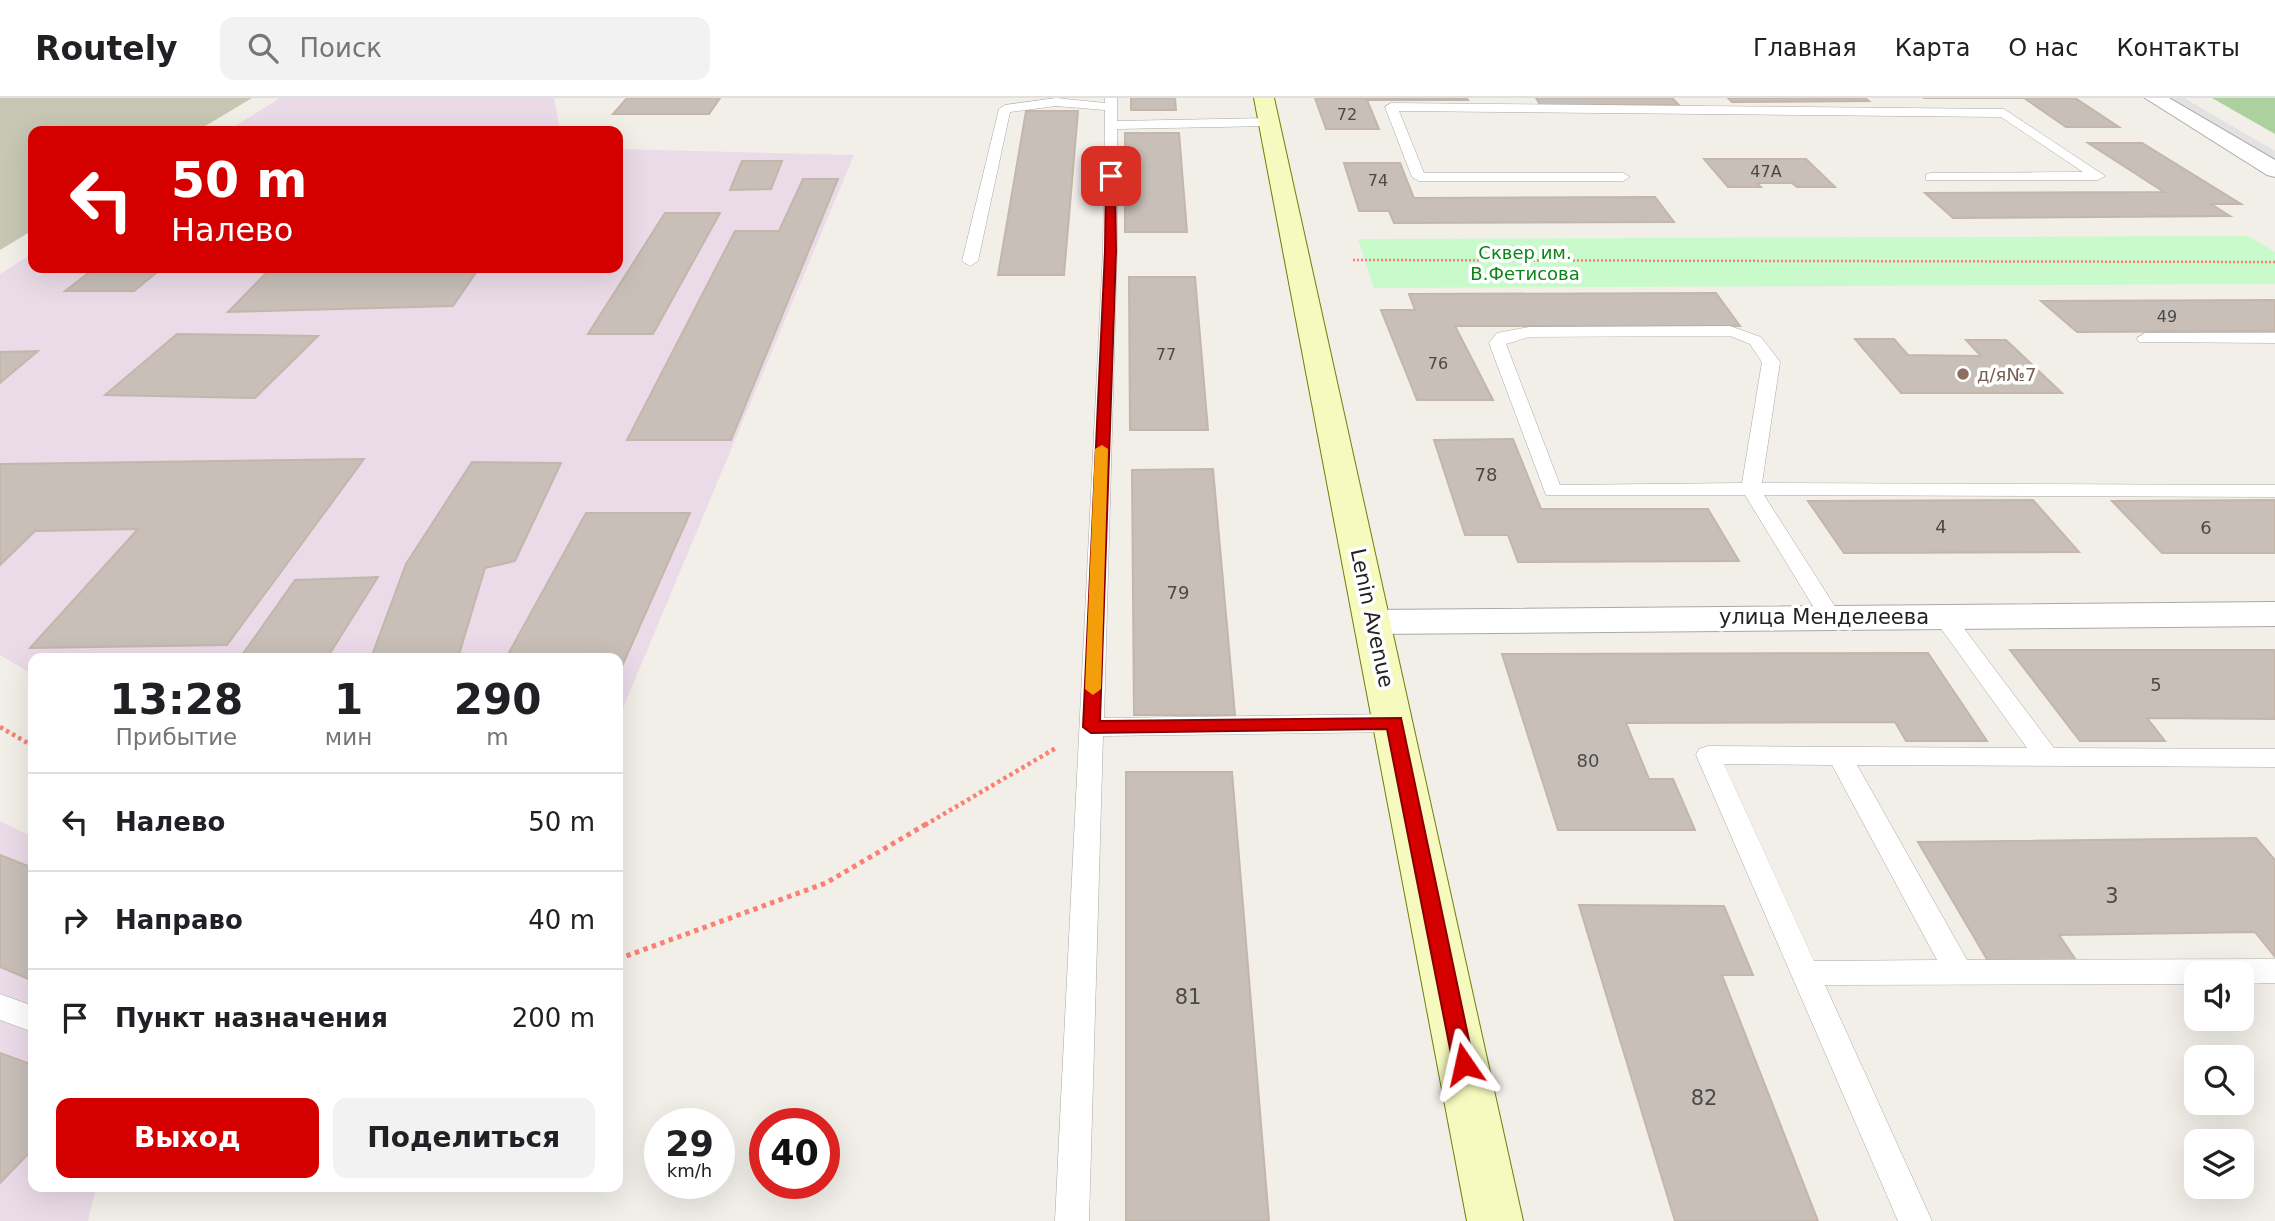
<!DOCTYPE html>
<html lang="ru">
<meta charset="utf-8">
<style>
body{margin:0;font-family:"DejaVu Sans",sans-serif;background:#f2f2f2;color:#202124;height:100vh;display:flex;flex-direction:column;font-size:26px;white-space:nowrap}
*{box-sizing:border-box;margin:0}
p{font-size:23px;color:#757577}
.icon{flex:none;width:38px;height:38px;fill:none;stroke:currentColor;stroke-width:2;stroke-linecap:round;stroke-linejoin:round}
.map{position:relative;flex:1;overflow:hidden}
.drawer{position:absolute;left:28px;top:555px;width:595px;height:539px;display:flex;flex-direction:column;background:#fff;border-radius:14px;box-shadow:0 7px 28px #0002}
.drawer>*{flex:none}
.top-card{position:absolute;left:28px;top:28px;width:595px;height:147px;border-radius:14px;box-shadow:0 7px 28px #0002;background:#d40000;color:#fff;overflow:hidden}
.buttons{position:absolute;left:2184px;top:863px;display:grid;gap:14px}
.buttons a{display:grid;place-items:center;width:70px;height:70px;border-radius:14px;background:#fff;box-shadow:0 7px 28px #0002;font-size:35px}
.speed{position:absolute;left:644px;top:1010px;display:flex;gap:14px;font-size:35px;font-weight:700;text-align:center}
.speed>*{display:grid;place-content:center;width:91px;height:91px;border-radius:50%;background:#fff;box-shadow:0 7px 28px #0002;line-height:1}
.speed small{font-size:18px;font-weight:400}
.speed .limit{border:10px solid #d22;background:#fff;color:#111}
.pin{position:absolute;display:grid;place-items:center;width:60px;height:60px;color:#fff;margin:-30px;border-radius:14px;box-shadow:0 4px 10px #0006}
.me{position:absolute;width:77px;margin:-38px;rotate:349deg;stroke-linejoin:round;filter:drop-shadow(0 0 5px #0008)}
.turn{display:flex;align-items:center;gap:24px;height:147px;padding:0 28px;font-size:32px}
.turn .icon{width:91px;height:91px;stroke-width:2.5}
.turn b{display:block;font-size:49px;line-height:60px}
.eta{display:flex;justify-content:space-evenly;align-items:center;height:119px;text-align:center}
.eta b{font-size:42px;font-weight:600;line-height:49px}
.button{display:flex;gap:14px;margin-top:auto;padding:14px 28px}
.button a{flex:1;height:80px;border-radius:14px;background:#d40000;color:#fff;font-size:28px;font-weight:600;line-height:80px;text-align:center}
.button a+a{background:#f2f2f2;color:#202124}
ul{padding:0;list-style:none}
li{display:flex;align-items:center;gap:21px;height:98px;padding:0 28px;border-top:2px solid #e0e0e0}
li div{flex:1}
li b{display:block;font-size:26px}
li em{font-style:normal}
header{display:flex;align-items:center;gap:42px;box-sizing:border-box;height:98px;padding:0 35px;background:#fff;border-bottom:2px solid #e0e0e0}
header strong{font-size:33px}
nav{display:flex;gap:38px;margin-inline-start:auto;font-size:24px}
.search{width:490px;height:63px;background:#f2f2f2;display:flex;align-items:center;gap:18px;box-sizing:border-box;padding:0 24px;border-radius:14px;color:#757577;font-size:26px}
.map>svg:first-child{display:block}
.industrial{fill:#ebdbe8}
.construction{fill:#c7c7b4}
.forest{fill:#add19e}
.park{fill:#c8facc}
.parking{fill:#e2e2e2}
.building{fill:#c7bfb8;stroke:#c4b6ab;stroke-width:2}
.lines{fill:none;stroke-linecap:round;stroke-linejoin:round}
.lane-casing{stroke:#a9a9a9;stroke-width:1}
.street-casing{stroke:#a9a9a9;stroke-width:2}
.secondary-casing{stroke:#707d05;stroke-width:2}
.path-far2{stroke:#fa8072;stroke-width:2.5;stroke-dasharray:2 2;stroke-linecap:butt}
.path-far1{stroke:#fa8072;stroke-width:4.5;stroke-dasharray:3.5 3.5;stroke-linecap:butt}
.path{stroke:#fa8072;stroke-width:5;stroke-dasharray:4.5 4.5;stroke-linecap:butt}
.lane{fill:#fff;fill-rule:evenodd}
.street{fill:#fff;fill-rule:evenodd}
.secondary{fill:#f7fabf;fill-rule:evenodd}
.route{fill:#d40000;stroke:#8a0000;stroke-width:2}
.slow{fill:#f59e0b}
.education-dot{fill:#8d6e63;stroke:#fff;stroke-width:2.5}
.labels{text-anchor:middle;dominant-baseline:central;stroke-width:7;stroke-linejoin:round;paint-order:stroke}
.far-number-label{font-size:16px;fill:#4b4948}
.far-park-label{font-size:18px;fill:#0c8416;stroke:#fff}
.far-education-label{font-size:18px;fill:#785e54;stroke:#fff;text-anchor:start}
.number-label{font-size:18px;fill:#4b4948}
.street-label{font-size:21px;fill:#222;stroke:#fff}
.near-number-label{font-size:21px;fill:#4b4948}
</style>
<header>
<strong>Routely</strong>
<div class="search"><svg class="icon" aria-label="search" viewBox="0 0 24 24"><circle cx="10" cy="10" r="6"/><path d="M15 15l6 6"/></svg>Поиск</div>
<nav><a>Главная</a><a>Карта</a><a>О нас</a><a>Контакты</a></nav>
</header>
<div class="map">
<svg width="2275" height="1123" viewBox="0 0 2275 1123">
<rect width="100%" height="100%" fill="#f2efe9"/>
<g class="industrial">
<polygon points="280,0 554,0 560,33 227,33"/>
<polygon points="618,51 854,57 618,622 618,560 33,560 33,577 0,557 0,176 33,155 33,170 618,170"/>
<polygon points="0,723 33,739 33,1088 96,1089 88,1123 0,1123"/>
</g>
<polygon class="construction" points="0,0 252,0 197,33 33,33 33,132 0,152"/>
<polygon class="forest" points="2212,0 2275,0 2275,36"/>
<polygon class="park" points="2248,138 2275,154 2275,186 1374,190 1358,141"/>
<polygon class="parking" points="2167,0 2184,0 2275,53 2275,64"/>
<g class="building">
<polygon points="627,0 720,0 709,16 613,16"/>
<polygon points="1131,0 1175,0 1176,12 1131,12"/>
<polygon points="1315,0 1467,0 1468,2 1367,2 1379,31 1326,31"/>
<polygon points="1536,0 1672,0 1679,7 1541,8"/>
<polygon points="1728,0 1865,0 1869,3 1732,4"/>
<polygon points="1923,0 2075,0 2119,29 2066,29 2024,0"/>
<polygon points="1026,13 1078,13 1064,177 998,177"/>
<polygon points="1125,35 1179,35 1187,134 1125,134"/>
<polygon points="2088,45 2142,45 2241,106 2211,106 2230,118 1953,120 1925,95 2164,94"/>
<polygon points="1704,61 1806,61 1835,89 1797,89 1792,85 1757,85 1761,89 1728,89"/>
<polygon points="742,63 782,63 771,91 730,92"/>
<polygon points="1344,65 1400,65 1414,100 1655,99 1674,124 1394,125 1389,113 1359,113"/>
<polygon points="803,81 838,81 731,342 627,342 735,133 779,133"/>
<polygon points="665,115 720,115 653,236 588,236"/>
<polygon points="95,170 162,170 134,193 65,193"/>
<polygon points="271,170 479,170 453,208 228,214"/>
<polygon points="1129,179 1195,179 1208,332 1130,332"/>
<polygon points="1716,195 1740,228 1455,228 1493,302 1417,302 1381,212 1415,212 1409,196"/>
<polygon points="2275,202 2275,233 2077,234 2041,203"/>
<polygon points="177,236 318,238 255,300 105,297"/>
<polygon points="1855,241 1894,241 1908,257 1981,258 1966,242 2006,242 2062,295 1901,295"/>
<polygon points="38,253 0,285 0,254"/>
<polygon points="1513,341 1541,411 1708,411 1739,463 1518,464 1508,437 1465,437 1434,342"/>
<polygon points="364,361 227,547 30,550 138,431 35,433 0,467 0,366"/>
<polygon points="472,364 561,365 515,463 485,470 458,560 371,560 406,466"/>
<polygon points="1213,371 1235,617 1134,617 1132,372"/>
<polygon points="2033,402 2079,454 1844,455 1808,403"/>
<polygon points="2275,402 2275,455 2162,455 2112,403"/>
<polygon points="586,415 690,415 619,575 618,560 506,560"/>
<polygon points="378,479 327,560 240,560 295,482"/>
<polygon points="2010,552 2275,552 2275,621 2147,620 2165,643 2080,643"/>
<polygon points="1928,555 1987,643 1906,643 1895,624 1626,625 1649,681 1673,681 1695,732 1558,732 1502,556"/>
<polygon points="1126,674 1232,674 1269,1123 1126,1123"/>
<polygon points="2256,740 2275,762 2275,859 2255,834 2059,837 2076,862 1988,863 1918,744"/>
<polygon points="0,757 33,770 33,883 0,869"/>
<polygon points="1579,807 1724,808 1753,877 1722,877 1818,1123 1675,1123"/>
<polygon points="0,955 33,967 33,1051 0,1085"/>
</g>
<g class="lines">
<g class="lane-casing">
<g id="lane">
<polygon points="1056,0 1105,5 1105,0 1117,0 1117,23 1269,20 1275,24 1269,28 1117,31 1117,153 1104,620 1395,616 1403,619 1407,625 1403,631 1395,634 1103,638 1089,1123 1055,1123 1103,153 1105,12 1056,8 1010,14 978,163 970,168 962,163 999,11 1005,7"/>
<polygon points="1391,5 2004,11 2105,78 2098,82 1926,82 1926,76 1931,75 2083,74 2001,19 1399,13 1424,75 1623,75 1630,79 1623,83 1419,83 1412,79 1385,9"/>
<path d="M 1730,228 L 1761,239 L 1780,264 L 1762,385 L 2275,387 L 2275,399 L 1764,397 L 1841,518 L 1838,523 L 1830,525 L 1822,523 L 1745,397 L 1546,397 L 1489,245 L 1497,235 L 1529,229 ZM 1730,238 L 1750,246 L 1762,264 L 1742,385 L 1560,387 L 1506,246 L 1529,239 Z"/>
<polygon points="2145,235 2275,235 2275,245 2139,244 2137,240"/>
<path d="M 1943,511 L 1951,513 L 2054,650 L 2275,651 L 2275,669 L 1857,667 L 1967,862 L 2275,861 L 2275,885 L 2242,886 L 2242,875 L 2196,875 L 2196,886 L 1825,887 L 1932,1123 L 1898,1123 L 1696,657 L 1699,651 L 1708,648 L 2027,650 L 1932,518 L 1935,513 ZM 1724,666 L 1832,667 L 1937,862 L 1814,863 Z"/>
<polygon points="0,896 33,908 33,934 0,922"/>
</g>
</g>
<g class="street-casing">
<g id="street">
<polygon points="2145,0 2169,0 2275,62 2275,79 2267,77"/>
<polygon points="2275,504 2275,528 1373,536 1360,533 1354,524 1360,515 1373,512"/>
</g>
</g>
<g class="secondary-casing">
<polygon id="secondary" points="1254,0 1274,0 1523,1123 1467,1123"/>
</g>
<polyline class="path-far2" points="1353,162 2275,164"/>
<g class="path-far1">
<polyline points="0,629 33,648"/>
<polyline points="925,727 1056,650"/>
</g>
<polyline class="path" points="618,861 826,785 928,725"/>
<use href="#lane" class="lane"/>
<use href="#street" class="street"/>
<use href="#secondary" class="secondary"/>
</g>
<polygon class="route" points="1111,75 1115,78 1116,153 1100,623 1401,620 1474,966 1471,973 1464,975 1456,973 1453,966 1387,631 1091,635 1083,629 1105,153 1106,78"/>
<polygon class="slow" points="1102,347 1108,351 1101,591 1093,597 1085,591 1095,351"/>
<circle class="education-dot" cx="1963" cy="276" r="7"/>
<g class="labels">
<g class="far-number-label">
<text x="1347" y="16">72</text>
<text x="1766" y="73">47А</text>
<text x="1378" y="82">74</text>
<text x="2167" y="218">49</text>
<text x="1166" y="256">77</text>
<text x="1438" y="265">76</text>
</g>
<g class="far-park-label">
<text x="1525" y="154">Сквер им.<tspan x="1525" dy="21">В.Фетисова</tspan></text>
</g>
<g class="far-education-label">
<text x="1977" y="276">д/я№7</text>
</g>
<g class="number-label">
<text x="1486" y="376">78</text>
<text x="1941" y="428">4</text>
<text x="2206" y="429">6</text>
<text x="1178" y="494">79</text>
<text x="2156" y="586">5</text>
<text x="1588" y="662">80</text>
</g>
<g class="street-label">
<text x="1824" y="519">улица Менделеева</text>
<text transform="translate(1372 520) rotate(78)">Lenin Avenue</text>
</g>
<g class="near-number-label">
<text x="2112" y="798">3</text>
<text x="1188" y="899">81</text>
<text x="1704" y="1000">82</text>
</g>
</g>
</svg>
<div class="buttons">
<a><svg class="icon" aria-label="sound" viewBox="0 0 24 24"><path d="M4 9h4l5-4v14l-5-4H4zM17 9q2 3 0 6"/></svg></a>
<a><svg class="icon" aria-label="search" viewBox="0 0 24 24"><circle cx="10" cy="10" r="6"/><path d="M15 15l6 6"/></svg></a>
<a><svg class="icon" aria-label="layers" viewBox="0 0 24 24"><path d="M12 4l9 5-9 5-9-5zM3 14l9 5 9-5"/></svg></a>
</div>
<div class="speed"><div>29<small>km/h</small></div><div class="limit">40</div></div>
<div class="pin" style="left:1111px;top:78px;background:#d93025"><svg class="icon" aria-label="arrive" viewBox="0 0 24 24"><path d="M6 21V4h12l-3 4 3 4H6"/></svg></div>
<svg class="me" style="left:1464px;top:966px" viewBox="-20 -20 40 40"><path d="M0-17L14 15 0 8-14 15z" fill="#d40000" stroke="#fff" stroke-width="4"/></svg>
<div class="top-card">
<div class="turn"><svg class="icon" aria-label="left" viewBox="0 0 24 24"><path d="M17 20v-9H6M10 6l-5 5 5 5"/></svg><div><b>50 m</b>Налево</div></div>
</div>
<section class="drawer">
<div class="eta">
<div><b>13:28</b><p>Прибытие</p></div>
<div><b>1</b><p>мин</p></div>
<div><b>290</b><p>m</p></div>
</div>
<ul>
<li><svg class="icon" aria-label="left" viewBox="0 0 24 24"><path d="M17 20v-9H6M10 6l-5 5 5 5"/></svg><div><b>Налево</b></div><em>50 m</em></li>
<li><svg class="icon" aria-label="right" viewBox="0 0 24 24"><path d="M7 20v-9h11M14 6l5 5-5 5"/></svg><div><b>Направо</b></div><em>40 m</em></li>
<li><svg class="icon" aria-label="arrive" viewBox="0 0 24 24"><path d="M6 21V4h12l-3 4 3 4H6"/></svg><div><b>Пункт назначения</b></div><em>200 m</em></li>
</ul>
<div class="button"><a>Выход</a><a>Поделиться</a></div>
</section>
</div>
